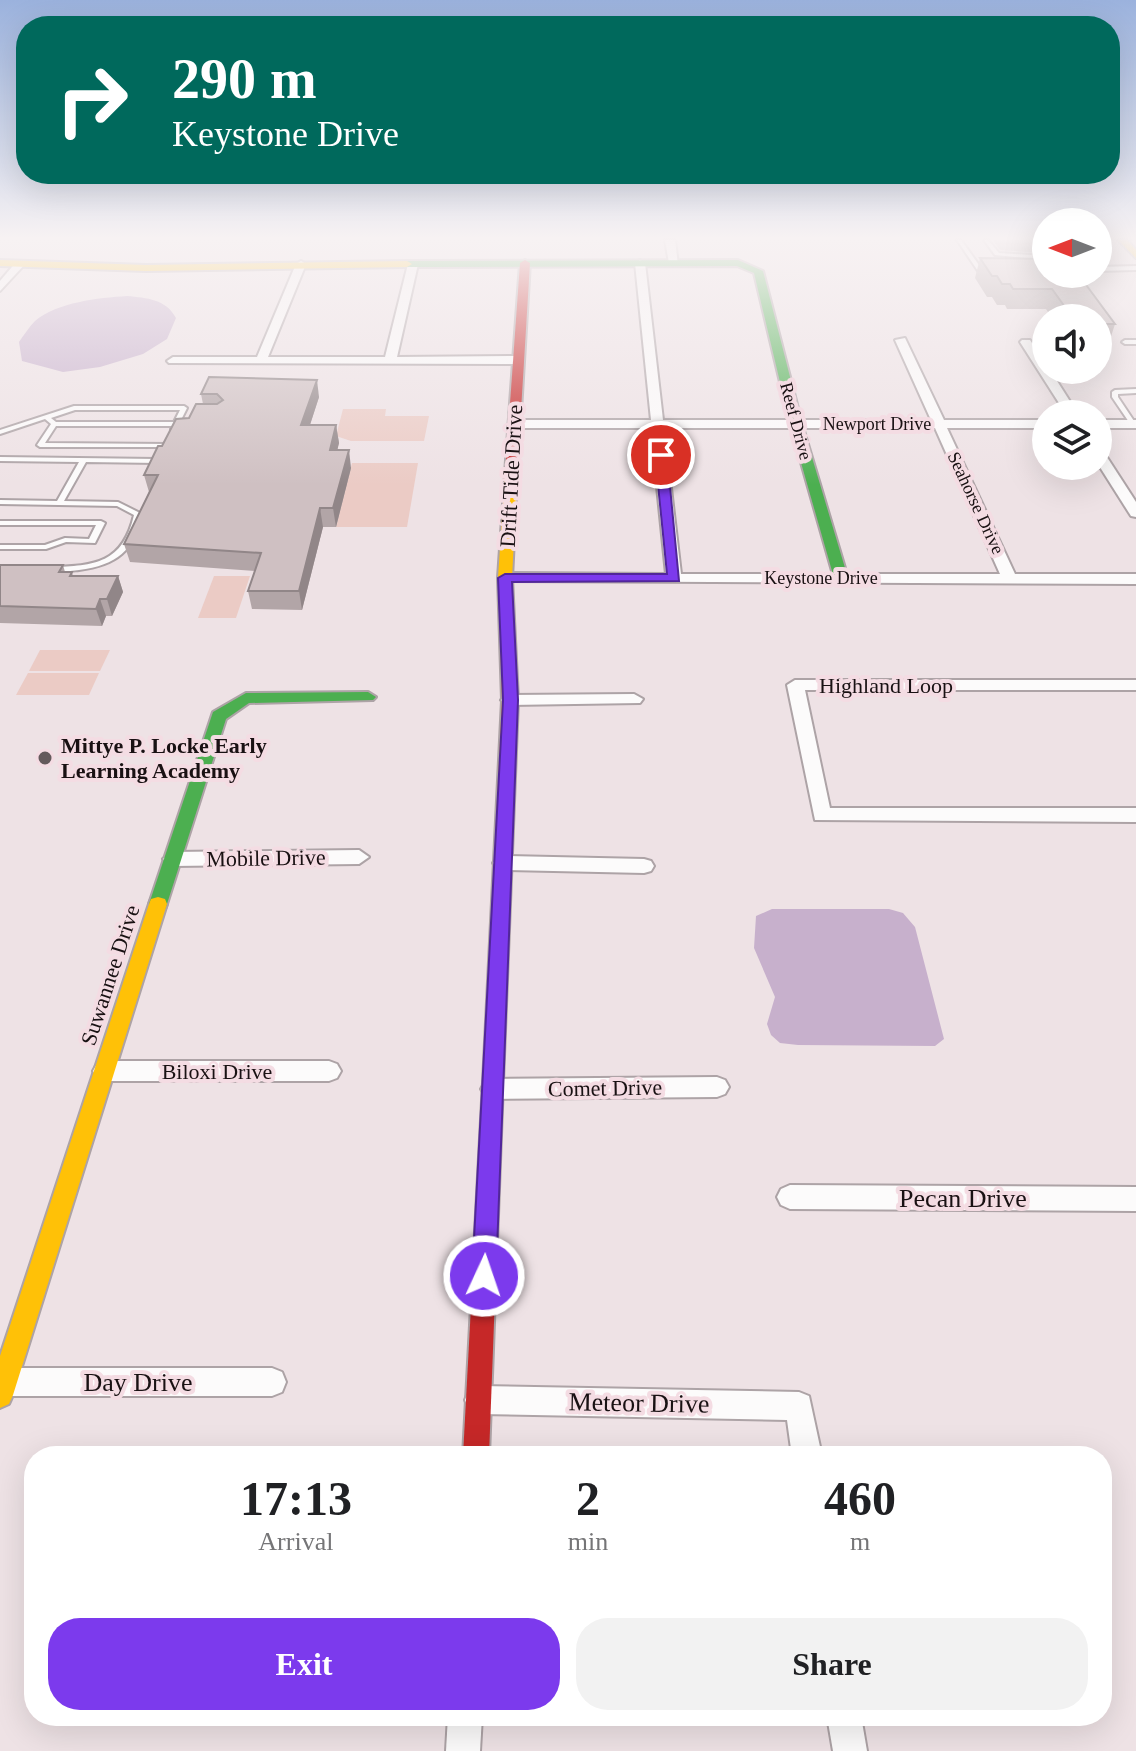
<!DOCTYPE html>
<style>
body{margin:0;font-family:Georgia,serif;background:#f2f2f2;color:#202124;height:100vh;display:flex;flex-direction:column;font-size:30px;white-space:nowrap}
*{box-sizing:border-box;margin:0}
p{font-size:26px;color:#757577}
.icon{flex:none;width:44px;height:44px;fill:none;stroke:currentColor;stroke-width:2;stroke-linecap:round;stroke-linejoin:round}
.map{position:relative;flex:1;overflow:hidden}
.panel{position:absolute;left:24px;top:1446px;width:1088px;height:280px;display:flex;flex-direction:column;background:#fff;border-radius:32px;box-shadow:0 8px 32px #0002}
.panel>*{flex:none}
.hud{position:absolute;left:16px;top:16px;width:1104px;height:168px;border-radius:32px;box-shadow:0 8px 32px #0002;background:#00695c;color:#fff;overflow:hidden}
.needle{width:52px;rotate:270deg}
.fabs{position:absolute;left:1032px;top:208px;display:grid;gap:16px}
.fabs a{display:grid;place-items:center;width:80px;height:80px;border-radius:50%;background:#fff;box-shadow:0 8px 32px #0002;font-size:40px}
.pin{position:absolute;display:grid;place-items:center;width:68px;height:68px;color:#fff;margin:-34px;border:4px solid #fff;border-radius:50%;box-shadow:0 2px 8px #0007}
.me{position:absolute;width:88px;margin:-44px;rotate:3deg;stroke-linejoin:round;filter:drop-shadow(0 0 6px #0008)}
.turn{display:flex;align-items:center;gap:28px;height:168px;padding:0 24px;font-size:36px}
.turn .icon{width:104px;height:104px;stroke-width:2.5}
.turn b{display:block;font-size:56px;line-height:68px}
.eta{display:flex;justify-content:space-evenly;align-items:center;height:136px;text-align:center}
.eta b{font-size:48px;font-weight:700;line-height:56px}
.button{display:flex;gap:16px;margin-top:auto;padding:16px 24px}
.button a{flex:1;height:92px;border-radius:32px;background:#7c3aed;color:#fff;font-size:32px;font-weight:700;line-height:92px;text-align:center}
.button a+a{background:#f2f2f2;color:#202124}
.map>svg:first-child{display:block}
.green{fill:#ebcbc5}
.water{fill:#c7b0cc}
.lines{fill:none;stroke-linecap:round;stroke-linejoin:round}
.lane-casing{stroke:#ada3a6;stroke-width:4}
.street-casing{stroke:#ada3a6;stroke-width:4}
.fast-casing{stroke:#ada3a6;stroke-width:4}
.slow-casing{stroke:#ada3a6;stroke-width:4}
.jam-casing{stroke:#ada3a6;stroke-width:4}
.lane{fill:#fcfbfb;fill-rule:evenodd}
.street{fill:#fcfbfb;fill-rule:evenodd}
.fast{fill:#4caf50;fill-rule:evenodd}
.slow{fill:#ffc107;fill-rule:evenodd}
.jam{fill:#c62828;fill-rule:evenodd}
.wall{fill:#b2a5a7}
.shaded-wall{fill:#918688}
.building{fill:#cfc0c2;stroke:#918688;stroke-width:2}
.route{fill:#7c3aed;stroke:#51269a;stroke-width:2}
.poi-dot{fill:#645a5c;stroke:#f4dce3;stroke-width:3}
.labels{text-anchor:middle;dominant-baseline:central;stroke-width:8;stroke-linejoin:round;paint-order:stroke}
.far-street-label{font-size:18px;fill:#191113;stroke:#f4dce3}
.street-label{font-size:22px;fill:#191113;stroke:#f4dce3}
.poi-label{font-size:22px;font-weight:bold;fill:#191113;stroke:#f4dce3;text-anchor:start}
.near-street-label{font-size:26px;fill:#191113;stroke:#f4dce3}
</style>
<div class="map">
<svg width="1136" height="1751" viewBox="0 0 1136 1751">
<rect width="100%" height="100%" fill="#eee2e5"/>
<g class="green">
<polygon points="343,409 386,409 385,416 429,416 424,441 351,441 336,436"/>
<polygon points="352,463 418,463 407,527 336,527"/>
<polygon points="214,576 250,576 236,618 198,618"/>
<polygon points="40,650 110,650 100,671 29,671"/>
<polygon points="28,673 99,673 89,695 16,695"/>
</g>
<g class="water">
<path d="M 127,296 C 147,298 166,299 176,318 L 167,339 L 143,354 L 100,367 L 63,372 L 22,361 L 19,342 C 24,335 29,327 35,321 C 58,302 98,298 127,296 Z"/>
<polygon points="772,909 889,909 903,913 915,927 944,1039 935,1046 798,1045 780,1043 771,1035 767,1024 775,997 754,948 756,916"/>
</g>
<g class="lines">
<g class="lane-casing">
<g id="lane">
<polygon points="957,240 961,240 984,272 990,273 990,275 980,274"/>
<polygon points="984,240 988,240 999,253 1046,256 1046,260 995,255"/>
<polygon points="1136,266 1136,270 1098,271 1098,267"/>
<polygon points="1136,340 1136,344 1125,344 1122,342 1125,340"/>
<polygon points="1136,389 1136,393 1118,394 1118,397 1136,424 1133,426 1131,425 1112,397 1112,392 1115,390"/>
<path d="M 74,406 L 184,406 L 187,408 L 176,430 L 174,431 L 171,429 L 172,426 L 56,426 L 45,443 L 169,444 L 169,446 L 167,447 L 40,447 L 37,445 L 51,424 L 45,419 L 0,434 L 0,430 ZM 75,410 L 180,410 L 174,422 L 56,422 L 51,418 Z"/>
<path d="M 160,456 L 163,458 L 161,462 L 159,463 L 86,462 L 64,501 L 118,502 L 142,514 C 134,551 117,565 79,570 C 69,571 56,573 47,569 L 51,567 C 95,566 123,563 134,515 L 117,506 L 0,504 L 0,500 L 57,501 L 79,462 L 0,461 L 0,457 L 156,459 Z"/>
<polygon points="0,521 101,521 105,523 95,543 66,542 46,549 0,549 0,545 45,545 65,538 89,539 96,525 0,525"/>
</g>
</g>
<g class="street-casing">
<g id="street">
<polygon points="665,240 675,240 678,265 669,263"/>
<path d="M 640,260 L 645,263 L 663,420 L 931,420 L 895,340 L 905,338 L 944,420 L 1046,420 L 1046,428 L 947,428 L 1015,574 L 1136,574 L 1136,584 L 500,581 L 500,575 L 505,573 L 666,574 L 651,428 L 515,428 L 509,424 L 515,420 L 651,420 L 635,263 ZM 664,428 L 935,428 L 1000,574 L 681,574 Z"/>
<polygon points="17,261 26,263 0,291 0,281"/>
<polygon points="301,261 306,264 268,357 385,357 408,264 413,261 418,264 397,357 518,356 524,360 518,364 169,363 167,361 173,357 257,357 296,264"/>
<polygon points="1022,340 1030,340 1046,364 1046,370 1050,370 1078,414 1066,414 1020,342"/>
<rect x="1098" y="420" width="38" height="8"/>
<polygon points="1098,450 1103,451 1136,502 1136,517 1131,516 1098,464"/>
<polygon points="795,680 1136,680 1136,690 805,690 830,808 1136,808 1136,822 815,820 787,685"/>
<polygon points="634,694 643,699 640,703 510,705 501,700 510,695"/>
<polygon points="359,850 369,857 359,864 173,866 163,859 173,852"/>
<polygon points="503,856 644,859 651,861 654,866 651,871 644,873 503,870 496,868 493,863 496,858"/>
<polygon points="105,1061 329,1061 337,1064 341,1071 337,1078 329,1081 105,1081 97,1078 93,1071 97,1064"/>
<polygon points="717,1077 725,1080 729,1087 725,1094 717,1097 493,1099 485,1096 481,1089 485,1082 493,1079"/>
<polygon points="790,1185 1136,1187 1136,1211 790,1209 781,1205 777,1197 781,1189"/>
<polygon points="4,1368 272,1368 282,1372 286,1382 282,1392 272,1396 4,1396 0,1394 0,1370"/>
<polygon points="479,1386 799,1392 809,1396 822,1456 792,1456 787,1420 479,1414 469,1410 465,1400 469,1390"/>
<polygon points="448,1716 482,1716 480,1751 446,1751"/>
<polygon points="827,1716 861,1716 867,1751 833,1751"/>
</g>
</g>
<g class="fast-casing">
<g id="fast">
<polygon points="738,260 763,271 802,424 848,578 846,581 841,582 834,578 790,424 754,273 737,266 407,267 402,264 407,261"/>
<polygon points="368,692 376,697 373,700 249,703 226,719 167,904 165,909 151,909 149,904 213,712 246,693"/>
</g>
</g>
<g class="slow-casing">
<g id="slow">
<polygon points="1118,240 1127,240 1136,250 1136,258"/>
<polygon points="0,260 146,265 407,261 412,264 407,267 146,271 0,266"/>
<polygon points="512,456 518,460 512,578 518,700 503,1082 500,1088 493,1091 486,1088 483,1082 502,700 498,578 506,460"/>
<polygon points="158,897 165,899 167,904 13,1395 9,1404 0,1408 0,1356 149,904 151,899"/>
</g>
</g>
<g class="jam-casing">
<g id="jam">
<polygon points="525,260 530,263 518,460 512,464 506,460 520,263"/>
<polygon points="493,1073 500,1076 503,1082 489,1456 463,1456 483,1082 486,1076"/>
</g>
</g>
<use href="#lane" class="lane"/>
<use href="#street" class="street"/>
<use href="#fast" class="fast"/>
<use href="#slow" class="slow"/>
<use href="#jam" class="jam"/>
</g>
<g class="wall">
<polygon points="994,240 1045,240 1041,253 1000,250 994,242"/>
<polygon points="980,258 1046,259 1115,324 1108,346 1098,346 1098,318 1052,318 1046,309 1007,309 1005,305 997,305 992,297 987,297 975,278"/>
<polygon points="201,394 319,397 310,425 336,425 339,443 337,450 351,468 336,527 323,527 302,610 252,609 248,591 255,571 130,562 124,544 149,492 144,475 162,446 203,404"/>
<polygon points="0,565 63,565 65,572 72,572 73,576 118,576 123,592 112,616 106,616 102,626 0,623"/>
</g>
<g class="shaded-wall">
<polygon points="317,380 319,397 304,443 301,425"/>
<polygon points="336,425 339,443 333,468 330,450"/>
<polygon points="349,450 351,468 336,527 333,508"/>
<polygon points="320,508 323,527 302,610 299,591"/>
<polygon points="118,576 123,592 112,616 107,599"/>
<polygon points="100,599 106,616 102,626 96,609"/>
</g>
<g class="building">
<polygon points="980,258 1046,259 1046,274 1078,274 1115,324 1098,324 1098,318 1073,318 1052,289 1013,289 1010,284 1002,284 997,276 992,276"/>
<polygon points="209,377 317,380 301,425 336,425 330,450 349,450 333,508 320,508 299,591 248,591 261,553 124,544 158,475 144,475 158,446 162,446 176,419 189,418 196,404 217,404 223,400 217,394 201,394"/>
<polygon points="0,565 63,565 59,572 72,572 70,576 118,576 107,599 100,599 96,609 0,606"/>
</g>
<linearGradient id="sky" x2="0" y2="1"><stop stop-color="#9bb2dd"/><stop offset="0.49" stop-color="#f7f2f3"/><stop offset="1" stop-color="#f7f2f3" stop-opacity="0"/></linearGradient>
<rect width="1136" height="485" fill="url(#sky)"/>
<polygon class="route" points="661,451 667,455 679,581 512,582 518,700 496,1276 493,1284 484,1288 476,1284 472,1276 503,700 498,578 505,574 667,574 655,455"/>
<circle class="poi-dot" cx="45" cy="758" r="8"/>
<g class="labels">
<g class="far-street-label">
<text transform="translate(796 421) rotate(75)">Reef Drive</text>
<text x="877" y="424">Newport Drive</text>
<text transform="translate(976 503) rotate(65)">Seahorse Drive</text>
<text x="821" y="578">Keystone Drive</text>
</g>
<g class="street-label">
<text transform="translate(511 476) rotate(-87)">Drift Tide Drive</text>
<text x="886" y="685">Highland Loop</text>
<text transform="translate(266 858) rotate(-1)">Mobile Drive</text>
<text transform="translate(110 975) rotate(-72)">Suwannee Drive</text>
<text x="217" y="1071">Biloxi Drive</text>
<text transform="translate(605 1088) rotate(-1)">Comet Drive</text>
</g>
<g class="poi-label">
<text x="61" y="745">Mittye P. Locke Early<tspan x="61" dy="25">Learning Academy</tspan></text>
</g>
<g class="near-street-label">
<text x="963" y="1198">Pecan Drive</text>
<text x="138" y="1382">Day Drive</text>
<text transform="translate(639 1403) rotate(1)">Meteor Drive</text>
</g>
</g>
</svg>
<div class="fabs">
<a><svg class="needle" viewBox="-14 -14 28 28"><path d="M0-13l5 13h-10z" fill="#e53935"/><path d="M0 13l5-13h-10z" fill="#757577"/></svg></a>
<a><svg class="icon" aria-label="sound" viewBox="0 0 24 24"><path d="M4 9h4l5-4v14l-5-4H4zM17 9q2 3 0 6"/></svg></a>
<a><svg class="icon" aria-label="layers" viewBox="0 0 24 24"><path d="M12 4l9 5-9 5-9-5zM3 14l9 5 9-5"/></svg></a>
</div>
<div class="pin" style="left:661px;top:455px;background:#d93025"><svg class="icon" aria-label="arrive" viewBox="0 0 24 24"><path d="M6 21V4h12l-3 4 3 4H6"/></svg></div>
<svg class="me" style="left:484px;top:1276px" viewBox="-20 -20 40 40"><circle r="17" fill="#7c3aed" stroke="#fff" stroke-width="3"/><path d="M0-11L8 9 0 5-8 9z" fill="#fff"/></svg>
<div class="hud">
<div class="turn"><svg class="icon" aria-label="right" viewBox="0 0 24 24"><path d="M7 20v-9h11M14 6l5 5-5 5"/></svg><div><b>290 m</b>Keystone Drive</div></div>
</div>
<section class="panel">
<div class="eta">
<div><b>17:13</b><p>Arrival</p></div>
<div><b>2</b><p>min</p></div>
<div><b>460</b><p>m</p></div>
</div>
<div class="button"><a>Exit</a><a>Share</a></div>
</section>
</div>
